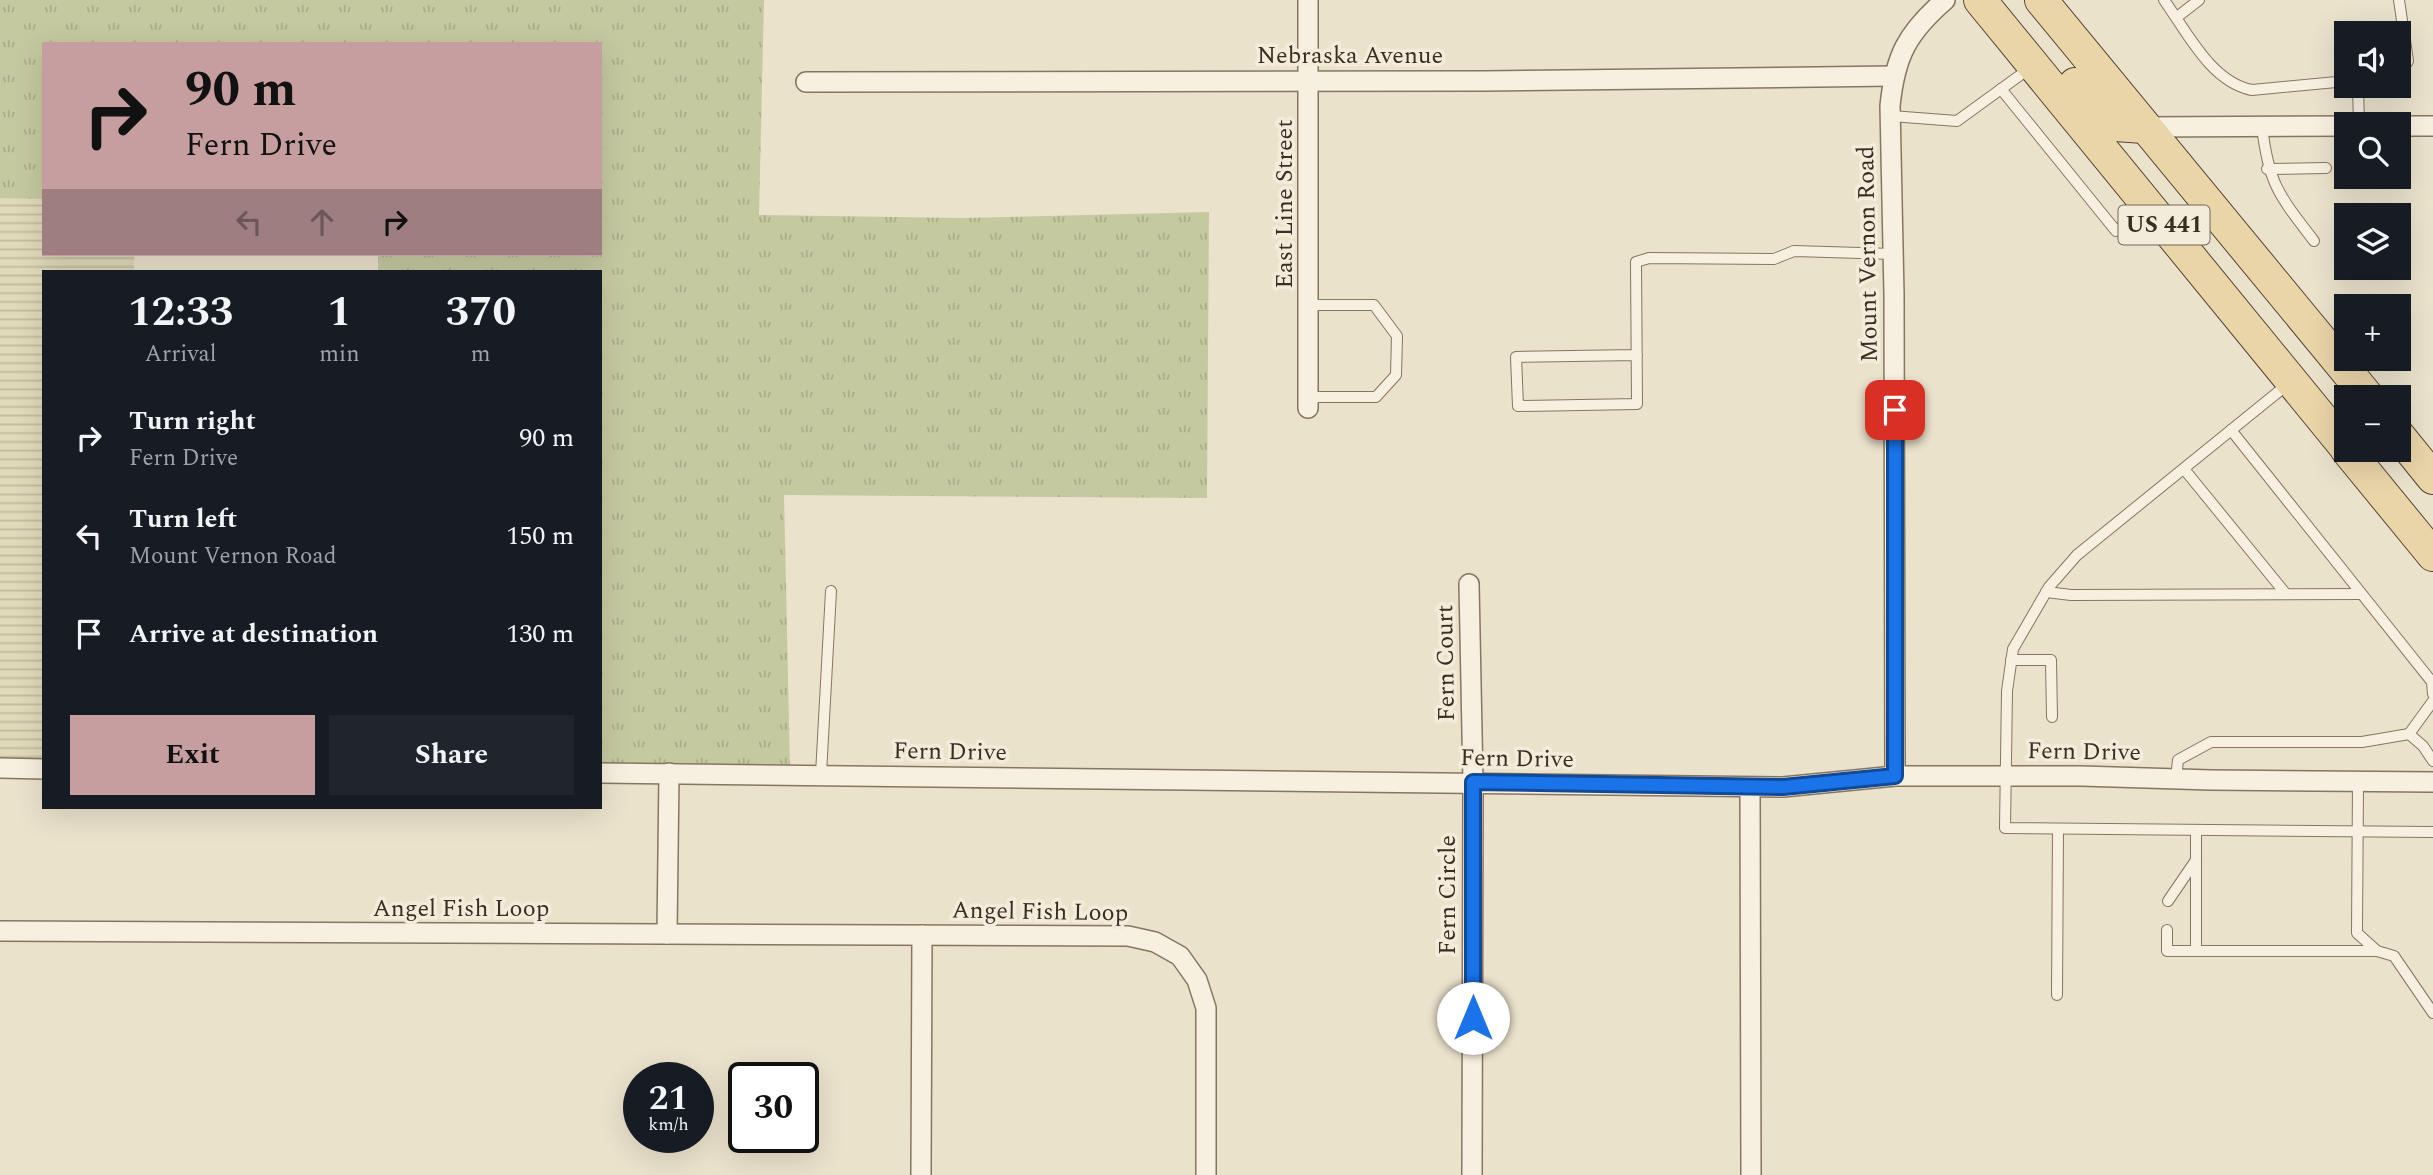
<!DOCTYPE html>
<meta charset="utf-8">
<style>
body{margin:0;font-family:Spectral,serif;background:#20242c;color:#f1f3f6;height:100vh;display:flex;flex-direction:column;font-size:26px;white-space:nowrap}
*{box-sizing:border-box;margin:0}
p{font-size:23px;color:#9ea1a6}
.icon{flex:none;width:38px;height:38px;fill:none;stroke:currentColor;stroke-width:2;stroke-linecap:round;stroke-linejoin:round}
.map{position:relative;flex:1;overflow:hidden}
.sheet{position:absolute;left:42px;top:270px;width:560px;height:539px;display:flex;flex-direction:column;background:#171b24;border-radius:0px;box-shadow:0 7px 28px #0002}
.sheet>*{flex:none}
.banner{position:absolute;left:42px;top:42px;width:560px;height:214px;border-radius:0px;box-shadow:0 7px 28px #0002;background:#c69ea0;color:#111;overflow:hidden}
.fabs{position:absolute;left:2334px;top:21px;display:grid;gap:14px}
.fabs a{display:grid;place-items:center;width:77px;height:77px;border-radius:0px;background:#171b24;box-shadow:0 7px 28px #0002;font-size:35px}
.speed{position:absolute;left:623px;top:1062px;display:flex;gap:14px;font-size:35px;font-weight:700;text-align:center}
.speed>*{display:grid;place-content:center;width:91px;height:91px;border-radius:50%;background:#171b24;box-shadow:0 7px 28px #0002;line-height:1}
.speed small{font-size:18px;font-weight:400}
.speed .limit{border:4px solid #111;border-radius:10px;background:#fff;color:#111}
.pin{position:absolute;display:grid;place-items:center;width:60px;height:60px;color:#fff;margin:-30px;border-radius:14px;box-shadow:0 4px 10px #0006}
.me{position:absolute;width:77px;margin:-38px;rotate:0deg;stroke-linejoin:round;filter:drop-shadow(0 0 5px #0008)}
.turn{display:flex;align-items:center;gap:24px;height:147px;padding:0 28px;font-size:32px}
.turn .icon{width:91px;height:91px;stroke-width:2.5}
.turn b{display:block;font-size:49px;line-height:60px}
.lanes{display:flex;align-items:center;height:66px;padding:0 28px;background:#0003;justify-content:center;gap:35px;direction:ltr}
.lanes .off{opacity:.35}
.eta{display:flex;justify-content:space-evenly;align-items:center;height:119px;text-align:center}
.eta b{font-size:42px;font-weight:700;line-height:49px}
.button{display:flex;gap:14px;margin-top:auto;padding:14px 28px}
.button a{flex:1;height:80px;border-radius:0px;background:#c69ea0;color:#111;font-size:28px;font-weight:700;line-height:80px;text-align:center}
.button a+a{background:#20242c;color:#f1f3f6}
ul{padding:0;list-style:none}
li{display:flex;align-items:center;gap:21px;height:98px;padding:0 28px}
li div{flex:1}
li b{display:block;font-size:26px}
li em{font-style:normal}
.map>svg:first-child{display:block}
.farmland{fill:url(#farmland-rules)}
.grass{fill:url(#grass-tufts)}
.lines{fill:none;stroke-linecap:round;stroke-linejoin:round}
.service-casing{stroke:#877561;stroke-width:12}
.minor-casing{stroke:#877561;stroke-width:22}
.primary-casing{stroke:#564435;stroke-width:34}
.service{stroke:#f7efdf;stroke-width:10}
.minor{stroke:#f7efdf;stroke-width:19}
.primary{stroke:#ead5a9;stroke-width:32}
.route-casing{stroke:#114b97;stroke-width:18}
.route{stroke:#1a73e8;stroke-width:12}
.labels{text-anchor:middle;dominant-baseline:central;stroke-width:7;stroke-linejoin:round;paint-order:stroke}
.shield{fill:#f3ecdb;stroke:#71675a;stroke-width:2}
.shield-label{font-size:23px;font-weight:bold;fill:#392e23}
.street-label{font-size:24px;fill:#392e23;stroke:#f3ecdb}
</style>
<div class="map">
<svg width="2433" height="1175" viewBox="0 0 2433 1175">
<defs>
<pattern id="farmland-rules" width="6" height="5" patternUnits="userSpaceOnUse" patternTransform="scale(1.75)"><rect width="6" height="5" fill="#e0daba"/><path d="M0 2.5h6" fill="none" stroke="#c1bba0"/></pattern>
<pattern id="grass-tufts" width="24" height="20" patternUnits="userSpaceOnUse" patternTransform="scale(1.75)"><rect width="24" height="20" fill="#c5c9a0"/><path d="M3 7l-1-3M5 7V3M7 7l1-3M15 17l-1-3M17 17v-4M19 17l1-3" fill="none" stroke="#aaad8a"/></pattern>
</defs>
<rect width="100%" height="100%" fill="#ebe2cc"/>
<polygon class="farmland" points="0,198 44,199 44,254 134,254 134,271 44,271 44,771 0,771"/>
<polygon class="grass" points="0,0 764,0 759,215 963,218 1209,212 1207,498 784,495 790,768 600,769 600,271 378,271 378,254 600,254 600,44 44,44 44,199 0,198"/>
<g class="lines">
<g class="service-casing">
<g id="service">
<path d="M 2164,0 C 2187,32 2211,82 2252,90 L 2347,81"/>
<polyline points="2399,0 2408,61 2399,75"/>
<polyline points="2177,17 2199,0"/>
<polyline points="2358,86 2359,124"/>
<polyline points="2001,89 2116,231 2146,209"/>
<polyline points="1891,116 1957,121 2030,68"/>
<path d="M 2262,127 C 2269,185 2279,195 2314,241"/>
<polyline points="2267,169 2326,168"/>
<polyline points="1637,355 1516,357 1518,406 1637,404 1636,262 1649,258 1774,259 1794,251 1893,254"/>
<polyline points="2288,384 2077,555 2049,587 2013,649 2007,691 2005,828 2433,832"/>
<polyline points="1308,397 1376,397 1396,375 1397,336 1374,305 1309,305"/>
<polyline points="2231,430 2432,682 2433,694"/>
<polyline points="2184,469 2286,594"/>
<polyline points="2046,592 2071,595 2361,594"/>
<polyline points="2011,660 2051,660 2052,717"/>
<polyline points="2409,734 2433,701"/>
<polyline points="821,774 831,591"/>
<polyline points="2176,779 2178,760 2211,742 2362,742 2409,734 2423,746 2433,761"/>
<polyline points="2358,781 2357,933 2377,951 2394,956 2433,1013"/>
<polyline points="2196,860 2196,951"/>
<polyline points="2168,901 2196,860 2196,831"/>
<polyline points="2167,930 2167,951 2377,951"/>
<polyline points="2057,995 2058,829"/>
</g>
</g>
<g class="minor-casing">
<g id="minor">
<polyline points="1308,0 1308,408"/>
<polyline points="806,82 1484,81 1894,76"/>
<polyline points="2399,126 2433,126"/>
<polyline points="2144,127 2347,126"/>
<polyline points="1469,584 1473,782 1472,1175"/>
<polyline points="0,768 44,769"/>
<polyline points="600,773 1783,787 1895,776 2081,776 2211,780 2433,782"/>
<path d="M 1895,776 L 1894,294 L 1890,106 C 1895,56 1907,33 1945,0"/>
<polyline points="1750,787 1751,1175"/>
<polyline points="0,931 1128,936 1155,942 1180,956 1197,980 1206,1008 1206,1175"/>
<polyline points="667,934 669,773"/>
<polyline points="921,1175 922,935"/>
</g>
</g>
<g class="primary-casing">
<g id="primary">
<polyline points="1980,0 2347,449"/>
<polyline points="2041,0 2368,397"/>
<polyline points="2075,84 2100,113 2115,125 2144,127"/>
<polyline points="2399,436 2433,478"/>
<polyline points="2347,450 2433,555"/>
</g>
</g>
<use href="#service" class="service"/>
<use href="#minor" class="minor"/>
<use href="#primary" class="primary"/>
</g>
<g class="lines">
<g class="route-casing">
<polyline id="route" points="1473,1018 1473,782 1783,787 1895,776 1895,410"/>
</g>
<use href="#route" class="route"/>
</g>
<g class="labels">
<rect class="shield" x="2118.5" y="205.5" width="91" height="39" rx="5"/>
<g class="shield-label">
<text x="2164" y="225">US 441</text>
</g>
<g class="street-label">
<text x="1350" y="56">Nebraska Avenue</text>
<text transform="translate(1285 204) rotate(-90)">East Line Street</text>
<text transform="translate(1868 254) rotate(-91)">Mount Vernon Road</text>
<text transform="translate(1446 663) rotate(-91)">Fern Court</text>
<text transform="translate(950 752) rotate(1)">Fern Drive</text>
<text transform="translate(2084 752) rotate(1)">Fern Drive</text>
<text transform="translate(1517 759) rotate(1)">Fern Drive</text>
<text transform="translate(1448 895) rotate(-90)">Fern Circle</text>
<text x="461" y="909">Angel Fish Loop</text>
<text transform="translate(1040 912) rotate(1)">Angel Fish Loop</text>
</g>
</g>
</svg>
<div class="fabs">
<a><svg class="icon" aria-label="sound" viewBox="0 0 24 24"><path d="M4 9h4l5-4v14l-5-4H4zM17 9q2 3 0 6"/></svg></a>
<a><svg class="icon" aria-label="search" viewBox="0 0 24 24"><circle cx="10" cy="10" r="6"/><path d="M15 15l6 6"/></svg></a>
<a><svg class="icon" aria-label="layers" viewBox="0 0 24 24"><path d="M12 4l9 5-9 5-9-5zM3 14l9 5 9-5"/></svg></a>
<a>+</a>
<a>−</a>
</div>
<div class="speed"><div>21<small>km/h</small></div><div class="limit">30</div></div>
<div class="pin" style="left:1895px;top:410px;background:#d93025"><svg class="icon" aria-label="arrive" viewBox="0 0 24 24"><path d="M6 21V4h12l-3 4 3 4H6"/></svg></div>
<svg class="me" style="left:1473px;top:1018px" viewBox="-20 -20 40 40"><circle r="19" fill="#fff"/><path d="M0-13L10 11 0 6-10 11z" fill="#1a73e8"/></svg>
<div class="banner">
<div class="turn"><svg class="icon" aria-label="right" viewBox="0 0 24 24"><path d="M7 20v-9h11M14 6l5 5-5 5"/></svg><div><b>90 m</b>Fern Drive</div></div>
<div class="lanes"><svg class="icon off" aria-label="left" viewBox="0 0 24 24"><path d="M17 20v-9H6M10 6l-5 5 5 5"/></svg><svg class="icon off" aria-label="ahead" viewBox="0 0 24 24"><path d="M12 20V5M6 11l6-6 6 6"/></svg><svg class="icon" aria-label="right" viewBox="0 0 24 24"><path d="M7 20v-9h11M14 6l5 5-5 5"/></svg></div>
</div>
<section class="sheet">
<div class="eta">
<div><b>12:33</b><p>Arrival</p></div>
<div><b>1</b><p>min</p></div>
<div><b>370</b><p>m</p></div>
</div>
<ul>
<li><svg class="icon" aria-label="right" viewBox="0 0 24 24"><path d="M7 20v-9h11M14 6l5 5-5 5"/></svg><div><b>Turn right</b><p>Fern Drive</p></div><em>90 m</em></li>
<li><svg class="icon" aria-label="left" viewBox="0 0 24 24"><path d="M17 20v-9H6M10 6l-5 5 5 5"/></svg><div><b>Turn left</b><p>Mount Vernon Road</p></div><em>150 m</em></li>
<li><svg class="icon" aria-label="arrive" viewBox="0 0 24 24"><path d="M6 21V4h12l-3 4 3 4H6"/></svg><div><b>Arrive at destination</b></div><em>130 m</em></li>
</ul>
<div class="button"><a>Exit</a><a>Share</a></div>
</section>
</div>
